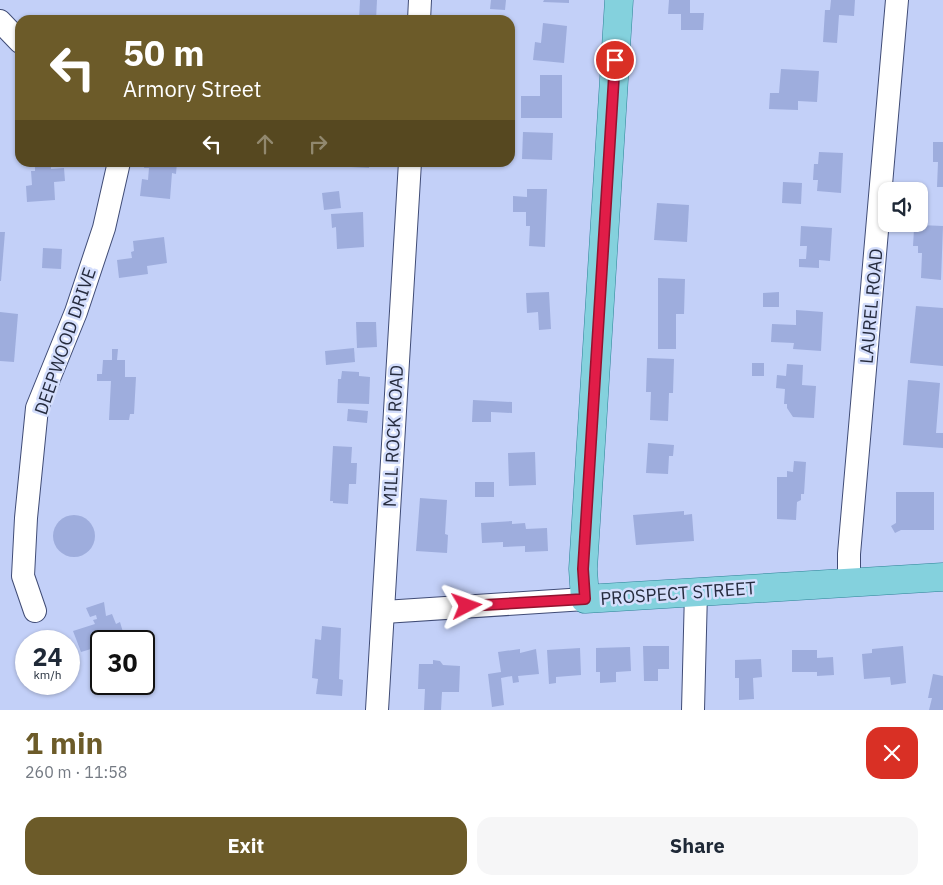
<!DOCTYPE html>
<meta charset="utf-8">
<style>
body{margin:0;font-family:"IBM Plex Sans",sans-serif;background:#f6f6f7;color:#1f2937;height:100vh;display:flex;flex-direction:column;font-size:19px;white-space:nowrap}
*{box-sizing:border-box;margin:0}
p{font-size:16px;color:#747a83}
.icon{flex:none;width:28px;height:28px;fill:none;stroke:currentColor;stroke-width:2;stroke-linecap:round;stroke-linejoin:round}
.map{position:relative;height:710px;overflow:hidden}
.side{display:flex;flex-direction:column;background:#fff;flex:1}
.side>*{flex:none}
.banner{position:absolute;left:15px;top:15px;width:500px;height:152px;border-radius:15px;box-shadow:0 1px 4px #0004;background:#6c5b29;color:#fff;overflow:hidden}
.buttons{position:absolute;left:878px;top:182px;display:grid;gap:10px}
.buttons a{display:grid;place-items:center;width:50px;height:50px;border-radius:10px;background:#fff;box-shadow:0 1px 4px #0004;font-size:25px}
.speed{position:absolute;left:15px;top:630px;display:flex;gap:10px;font-size:25px;font-weight:700;text-align:center}
.speed>*{display:grid;place-content:center;width:65px;height:65px;border-radius:50%;background:#fff;box-shadow:0 1px 4px #0004;line-height:1}
.speed small{font-size:12px;font-weight:400}
.speed .limit{border:2px solid #111;border-radius:8px;background:#fff;color:#111}
.pin{position:absolute;display:grid;place-items:center;width:42px;height:42px;color:#fff;margin:-21px;border:2px solid #fff;border-radius:50%;box-shadow:0 1px 5px #0007}
.me{position:absolute;width:55px;margin:-28px;rotate:86deg;stroke-linejoin:round;filter:drop-shadow(0 0 4px #0008)}
.turn{display:flex;align-items:center;gap:18px;height:105px;padding:0 25px;font-size:22px}
.turn .icon{width:65px;height:65px;stroke-width:2.5}
.turn b{display:block;font-size:35px;line-height:42px}
.lanes{display:flex;align-items:center;height:48px;padding:0 25px;background:#0003;justify-content:center;gap:25px;direction:ltr}
.lanes .off{opacity:.35}
.round{display:grid;place-items:center;flex:none;width:52px;height:52px;border-radius:15px;background:#f6f6f7}
.overview{display:flex;align-items:center;justify-content:space-between;height:85px;padding:0 25px}
h1{font-size:30px;font-weight:700;line-height:38px;color:#6c5b29}
.primary-button{display:flex;gap:10px;margin-top:auto;padding:10px 25px}
.primary-button a{flex:1;height:58px;border-radius:15px;background:#6c5b29;color:#fff;font-size:20px;font-weight:700;line-height:58px;text-align:center}
.primary-button a+a{background:#f6f6f7;color:#1f2937}
.map>svg:first-child{display:block}
.building{fill:#9eaddd}
.lines{fill:none;stroke-linecap:round;stroke-linejoin:round}
.minor-casing{stroke:#404c76;stroke-width:24}
.major-casing{stroke:#2e8397;stroke-width:29}
.minor{stroke:#fff;stroke-width:22}
.major{stroke:#84d1dd;stroke-width:28}
.route-casing{stroke:#92132f;stroke-width:12}
.route{stroke:#e11d48;stroke-width:9}
.labels{text-anchor:middle;dominant-baseline:central;stroke-width:5;stroke-linejoin:round;paint-order:stroke}
.street-label{font-size:18px;fill:#262c3f;stroke:#d4defc}
</style>
<div class="map">
<svg width="943" height="710" viewBox="0 0 943 710">
<rect width="100%" height="100%" fill="#c3d0f8"/>
<g class="building">
<polygon points="360,0 377,0 376,20 359,20"/>
<polygon points="491,0 506,0 505,10 490,9"/>
<polygon points="544,0 569,0 569,3 543,2"/>
<polygon points="669,0 690,0 690,13 704,13 703,30 681,30 681,14 668,14"/>
<polygon points="831,0 855,0 854,16 839,15 837,43 823,42 825,10 830,10"/>
<polygon points="543,23 567,26 564,63 533,60 535,42 541,43"/>
<polygon points="781,69 819,71 817,102 798,101 798,110 769,109 770,93 779,93"/>
<polygon points="540,75 562,75 562,118 521,118 521,96 540,96"/>
<polygon points="523,132 553,133 552,160 522,159"/>
<polygon points="933,142 943,142 943,187 937,187 938,162 933,162"/>
<polygon points="819,152 843,153 841,193 817,191 818,180 813,180 814,164 818,164"/>
<polygon points="35,162 51,162 51,169 64,168 65,181 54,182 55,200 27,202 26,186 32,185 31,171 35,171"/>
<polygon points="145,162 177,162 176,174 172,173 170,199 140,196 142,179 148,180 149,168 144,168"/>
<polygon points="351,162 370,162 369,168 351,167"/>
<polygon points="783,182 802,183 801,204 782,203"/>
<polygon points="527,189 547,189 545,247 529,246 530,226 526,226 526,212 513,212 513,196 527,197"/>
<polygon points="339,191 341,208 324,210 322,193"/>
<polygon points="657,203 689,205 687,242 654,240"/>
<polygon points="363,212 364,247 337,249 336,227 332,228 331,214"/>
<polygon points="920,225 943,226 941,280 921,278 922,253 918,253 918,246 913,246 914,229 920,230"/>
<polygon points="801,226 832,228 830,261 819,260 819,268 799,267 799,259 806,259 807,246 800,246"/>
<polygon points="0,232 5,232 1,281 0,281"/>
<polygon points="164,237 167,263 147,266 148,274 119,278 117,260 132,258 131,252 134,251 133,241"/>
<polygon points="43,248 62,249 61,269 42,268"/>
<polygon points="658,278 685,279 684,314 676,314 676,349 658,349"/>
<polygon points="549,292 551,329 539,330 538,312 527,313 526,293"/>
<polygon points="779,292 779,307 763,307 763,293"/>
<polygon points="916,306 943,308 943,366 910,363"/>
<polygon points="796,310 823,312 821,351 793,349 794,343 771,342 772,324 796,325"/>
<polygon points="0,312 18,314 14,362 0,361"/>
<polygon points="356,322 376,322 377,347 357,348"/>
<polygon points="354,348 355,362 326,365 325,351"/>
<polygon points="112,349 118,349 117,360 125,360 125,377 136,377 134,414 130,414 129,420 109,420 111,381 97,381 97,374 102,374 103,360 112,360"/>
<polygon points="647,358 674,359 673,393 669,393 668,421 650,420 651,392 646,392"/>
<rect x="752" y="363" width="12" height="13"/>
<polygon points="787,364 803,365 802,385 816,386 814,418 793,417 787,408 787,404 784,404 785,389 776,388 777,375 786,376"/>
<polygon points="342,371 359,372 359,376 370,377 369,404 337,403 338,379 341,379"/>
<polygon points="908,380 940,383 936,433 943,433 943,448 903,445"/>
<polygon points="473,400 512,402 512,413 491,412 491,422 472,422"/>
<polygon points="348,409 368,411 367,423 347,421"/>
<polygon points="648,443 674,445 673,456 669,456 668,474 646,473"/>
<polygon points="333,446 352,447 351,463 357,463 356,484 349,484 348,504 333,503 333,501 330,501"/>
<polygon points="535,452 536,485 509,486 508,453"/>
<polygon points="794,461 806,462 804,494 801,494 801,500 797,502 796,520 777,519 777,477 787,477 787,471 793,472"/>
<rect x="475" y="482" width="19" height="15"/>
<polygon points="896,492 934,492 934,530 901,530 895,533 891,526 896,523"/>
<polygon points="420,498 447,500 445,534 448,535 447,553 416,551"/>
<polygon points="684,511 684,515 692,514 694,541 636,545 633,515"/>
<circle cx="74" cy="536" r="21"/>
<polygon points="512,521 512,524 525,523 526,529 547,528 548,551 525,552 525,546 503,547 503,542 482,543 481,523"/>
<polygon points="104,602 106,616 112,614 116,624 120,622 125,639 121,640 120,636 101,641 101,646 81,652 73,631 95,624 93,620 97,619 96,615 90,617 86,608"/>
<polygon points="322,626 341,628 339,679 343,680 342,696 316,694 318,679 312,678 315,639 321,640"/>
<polygon points="643,646 669,646 669,669 658,669 658,681 644,681"/>
<polygon points="903,646 906,683 891,685 890,677 864,679 862,654 872,653 872,649"/>
<polygon points="630,647 631,671 616,672 616,682 600,683 600,672 596,672 596,648"/>
<polygon points="580,648 581,675 556,677 556,683 549,684 547,650"/>
<polygon points="520,649 520,653 536,649 539,674 518,676 519,682 513,683 512,676 501,678 504,705 492,707 488,674 501,672 498,652"/>
<polygon points="792,650 817,650 817,658 833,657 834,675 817,676 817,672 792,672"/>
<polygon points="761,659 762,677 753,678 754,699 739,700 739,678 735,678 735,660"/>
<polygon points="433,660 440,661 443,665 460,666 459,692 442,692 441,710 424,710 425,689 418,689 419,664 433,664"/>
<polygon points="933,674 943,676 943,710 929,710 932,698 928,698"/>
</g>
<g class="lines">
<g class="minor-casing">
<g id="minor">
<polyline points="419,20 420,0"/>
<polyline points="0,21 20,42"/>
<polyline points="849,583 849,554 897,0"/>
<polyline points="35,611 23,576 26,518 37,408 76,312 104,228 119,162"/>
<polyline points="384,612 585,599"/>
<polyline points="377,710 410,162"/>
<polyline points="693,710 696,592"/>
</g>
</g>
<g class="major-casing">
<polyline id="major" points="619,0 583,569 585,599 943,577"/>
</g>
<use href="#minor" class="minor"/>
<use href="#major" class="major"/>
</g>
<g class="lines">
<g class="route-casing">
<polyline id="route" points="467,606 585,599 583,569 615,60"/>
</g>
<use href="#route" class="route"/>
</g>
<g class="labels">
<g class="street-label">
<text transform="translate(871 306) rotate(-85)">LAUREL ROAD</text>
<text transform="translate(65 341) rotate(-71)">DEEPWOOD DRIVE</text>
<text transform="translate(393 436) rotate(-87)">MILL ROCK ROAD</text>
<text transform="translate(678 593) rotate(-4)">PROSPECT STREET</text>
</g>
</g>
</svg>
<div class="buttons">
<a><svg class="icon" aria-label="sound" viewBox="0 0 24 24"><path d="M4 9h4l5-4v14l-5-4H4zM17 9q2 3 0 6"/></svg></a>
</div>
<div class="speed"><div>24<small>km/h</small></div><div class="limit">30</div></div>
<div class="pin" style="left:615px;top:60px;background:#d93025"><svg class="icon" aria-label="arrive" viewBox="0 0 24 24"><path d="M6 21V4h12l-3 4 3 4H6"/></svg></div>
<svg class="me" style="left:467px;top:606px" viewBox="-20 -20 40 40"><path d="M0-17L14 15 0 8-14 15z" fill="#e11d48" stroke="#fff" stroke-width="4"/></svg>
<div class="banner">
<div class="turn"><svg class="icon" aria-label="left" viewBox="0 0 24 24"><path d="M17 20v-9H6M10 6l-5 5 5 5"/></svg><div><b>50 m</b>Armory Street</div></div>
<div class="lanes"><svg class="icon" aria-label="left" viewBox="0 0 24 24"><path d="M17 20v-9H6M10 6l-5 5 5 5"/></svg><svg class="icon off" aria-label="ahead" viewBox="0 0 24 24"><path d="M12 20V5M6 11l6-6 6 6"/></svg><svg class="icon off" aria-label="right" viewBox="0 0 24 24"><path d="M7 20v-9h11M14 6l5 5-5 5"/></svg></div>
</div>
</div>
<section class="side">
<div class="overview"><div><h1>1 min</h1><p>260 m · 11:58</p></div><a class="round" style="background:#d93025;color:#fff"><svg class="icon" aria-label="close" viewBox="0 0 24 24"><path d="M6 6l12 12M18 6L6 18"/></svg></a></div>
<div class="primary-button"><a>Exit</a><a>Share</a></div>
</section>
